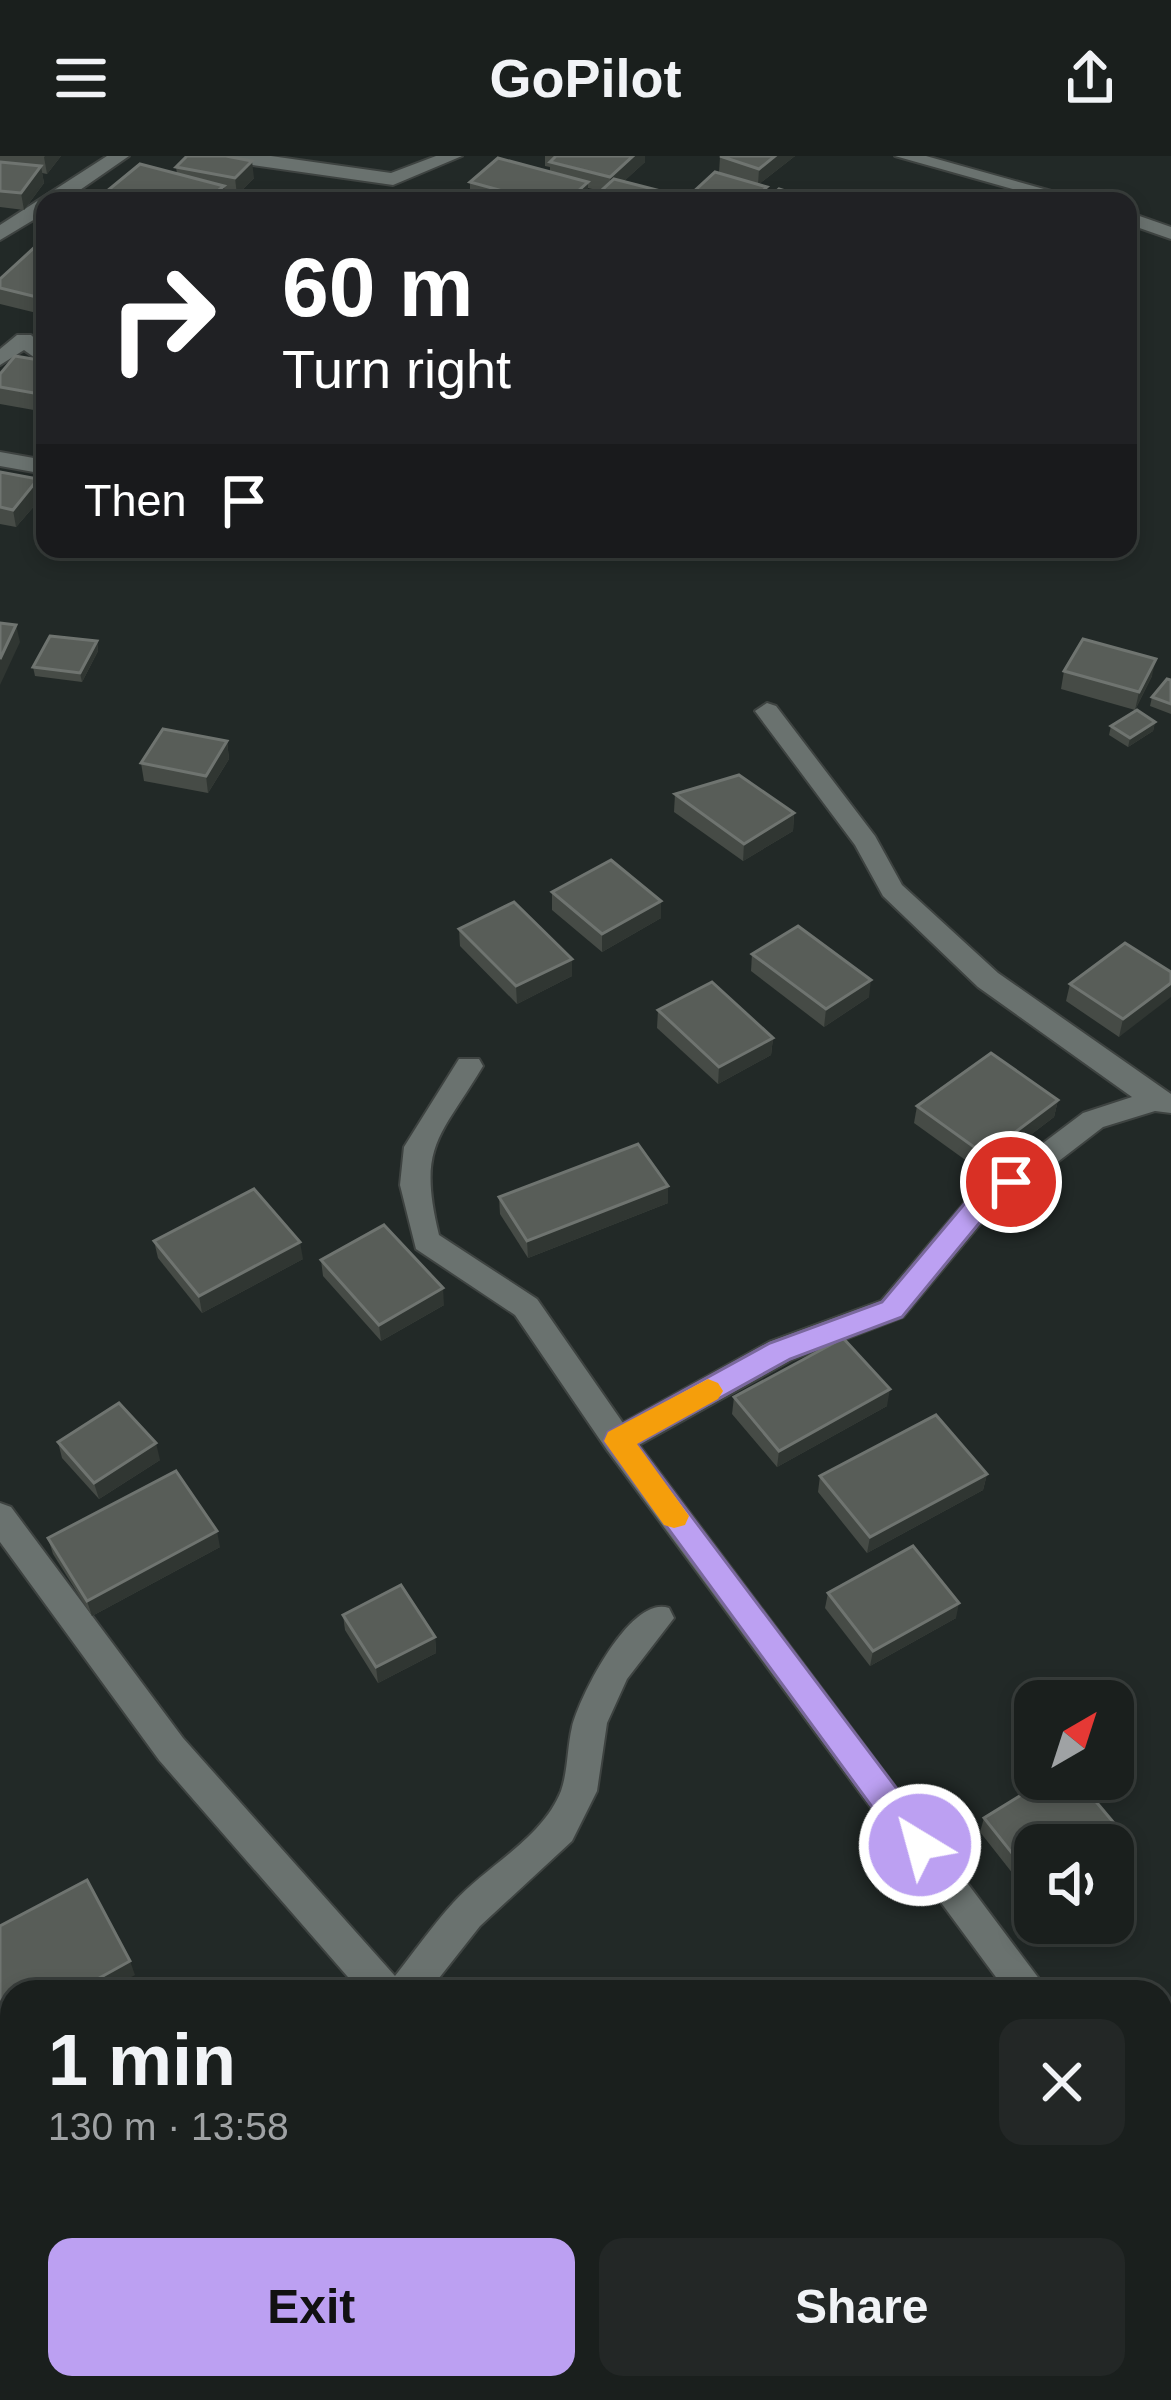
<!DOCTYPE html>
<meta charset="utf-8">
<style>
body{margin:0;font-family:Helvetica,sans-serif;background:#232726;color:#f1f3f6;height:100vh;display:flex;flex-direction:column;font-size:45px;white-space:nowrap}
*{box-sizing:border-box;margin:0}
p{font-size:39px;color:#9fa2a4}
.icon{flex:none;width:66px;height:66px;fill:none;stroke:currentColor;stroke-width:2;stroke-linecap:round;stroke-linejoin:round}
.map{position:relative;flex:1;overflow:hidden}
.side{position:absolute;left:0px;top:1824px;width:1173px;height:420px;display:flex;flex-direction:column;background:#1a1f1d;border-radius:36px 36px 0 0;box-shadow:0 6px 18px #0003,0 0 0 3px #383d3b}
.side>*{flex:none}
.hud{position:absolute;left:36px;top:36px;width:1101px;height:366px;border-radius:24px;box-shadow:0 6px 18px #0003,0 0 0 3px #383d3b;background:#202124;color:#fff;overflow:hidden}
.needle{width:78px;rotate:39deg}
.controls{position:absolute;left:1014px;top:1524px;display:grid;gap:24px}
.controls a{display:grid;place-items:center;width:120px;height:120px;border-radius:24px;background:#1a1f1d;box-shadow:0 6px 18px #0003,0 0 0 3px #383d3b;font-size:60px}
.pin{position:absolute;display:grid;place-items:center;width:102px;height:102px;color:#fff;margin:-51px;border:6px solid #fff;border-radius:50%;box-shadow:0 3px 12px #0007}
.me{position:absolute;width:132px;margin:-66px;rotate:323deg;stroke-linejoin:round;filter:drop-shadow(0 0 9px #0008)}
.turn{display:flex;align-items:center;gap:42px;height:252px;padding:0 48px;font-size:54px}
.turn .icon{width:156px;height:156px;stroke-width:2.5}
.turn b{display:block;font-size:84px;line-height:102px}
.then{display:flex;align-items:center;height:114px;padding:0 48px;background:#0003;gap:24px;font-size:45px}
.round{display:grid;place-items:center;flex:none;width:126px;height:126px;border-radius:24px;background:#232726}
.head{display:flex;align-items:center;justify-content:space-between;height:204px;padding:0 48px}
h1{font-size:72px;font-weight:700;line-height:90px}
.cta{display:flex;gap:24px;margin-top:auto;padding:24px 48px}
.cta a{flex:1;height:138px;border-radius:24px;background:#bca0f2;color:#111;font-size:48px;font-weight:700;line-height:138px;text-align:center}
.cta a+a{background:#232726;color:#f1f3f6}
header{display:flex;justify-content:space-between;align-items:center;height:156px;padding:0 48px;background:#1a1f1d;font-size:54px;font-weight:700}
.map>svg:first-child{display:block}
.lines{fill:none;stroke-linecap:round;stroke-linejoin:round}
.minor-casing{stroke:#3e4341;stroke-width:4}
.minor{fill:#6a726f;fill-rule:evenodd}
.wall{fill:#464b46}
.shaded-wall{fill:#303632}
.building{fill:#585d58;stroke:#6f7470;stroke-width:3}
.route{fill:#bca0f2;stroke:#7a689d;stroke-width:3}
.slow{fill:#f59e0b}
</style>
<header><svg class="icon" aria-label="menu" viewBox="0 0 24 24"><path d="M4 6h16M4 12h16M4 18h16"/></svg>GoPilot<svg class="icon" aria-label="share" viewBox="0 0 24 24"><path d="M12 15V3M7 8l5-5 5 5M5 13v7h14v-7"/></svg></header>
<div class="map">
<svg width="1171" height="2244" viewBox="0 0 1171 2244">
<rect width="100%" height="100%" fill="#222927"/>
<g class="lines">
<g class="minor-casing">
<g id="minor">
<polygon points="107,0 129,0 64,45 45,45 45,57 0,84 0,69"/>
<polygon points="223,0 271,0 391,17 436,0 462,0 393,29 232,6"/>
<polygon points="895,0 926,0 1087,45 1055,45"/>
<polygon points="1128,56 1171,71 1171,83 1128,68"/>
<polygon points="17,179 31,179 45,192 45,209 24,194 0,209 0,193"/>
<polygon points="0,296 45,304 45,318 0,310"/>
<path d="M 767,547 L 776,550 L 875,680 L 902,729 L 998,817 L 1171,938 L 1171,957 L 1155,955 L 1103,971 L 986,1061 L 903,1161 L 791,1204 L 639,1289 L 1049,1836 L 1007,1836 L 607,1294 L 515,1159 L 416,1093 L 400,1029 L 404,991 L 459,903 L 479,903 L 483,910 C 440,982 417,989 439,1079 L 537,1143 L 623,1267 L 769,1186 L 881,1145 L 966,1045 L 1083,957 L 1132,941 L 978,831 L 883,740 L 855,689 L 755,555 Z"/>
<path d="M 0,1347 L 11,1351 L 183,1582 L 395,1820 C 414,1796 432,1770 453,1747 C 486,1710 542,1683 561,1635 C 568,1615 567,1592 572,1571 C 580,1539 631,1438 669,1452 L 674,1462 L 627,1523 L 607,1567 L 597,1635 L 572,1685 L 480,1770 L 428,1836 L 361,1836 L 159,1604 L 0,1386 Z"/>
<polygon points="1161,1965 1171,1969 1171,2013 1161,2009"/>
<polygon points="511,2232 573,2232 568,2244 506,2244"/>
<polygon points="583,2232 625,2232 630,2244 588,2244"/>
</g>
</g>
<use href="#minor" class="minor"/>
</g>
<g class="wall">
<polygon points="0,0 61,0 47,18 42,17 44,27 24,54 0,51"/>
<polygon points="545,0 645,0 645,6 623,26 657,34 657,45 590,45 601,35 588,32 588,42 585,45 478,45 470,43 470,26 550,16 550,11 545,10"/>
<polygon points="795,0 759,28 767,31 766,44 816,45 690,45 690,39 719,17 720,1"/>
<polygon points="176,11 254,22 237,39 225,36 226,45 108,45 107,35 177,18"/>
<polygon points="45,83 45,159 0,148 0,123 44,92 43,84"/>
<polygon points="45,205 45,256 0,248 0,218"/>
<polygon points="0,316 38,323 42,341 16,371 0,368"/>
<polygon points="97,485 98,495 82,526 35,520 33,511"/>
<polygon points="1064,515 1152,520 1135,554 1061,533"/>
<polygon points="1171,524 1171,558 1150,550 1152,541"/>
<polygon points="1155,566 1153,575 1128,591 1109,579 1111,570"/>
<polygon points="227,585 229,603 208,637 144,625 141,607"/>
<polygon points="675,638 794,657 793,675 743,705 674,656"/>
<polygon points="552,736 661,745 661,762 602,796 552,754"/>
<polygon points="459,773 572,820 517,848 460,790"/>
<polygon points="752,798 869,841 824,871 751,815"/>
<polygon points="1171,816 1119,881 1066,845 1070,828"/>
<polygon points="658,854 773,882 771,899 718,928 657,872"/>
<polygon points="1058,944 1054,961 982,1016 914,967 917,950"/>
<polygon points="499,1041 668,1047 528,1102 500,1058"/>
<polygon points="154,1085 303,1103 202,1157 158,1102"/>
<polygon points="321,1104 444,1149 381,1185 323,1120"/>
<polygon points="734,1241 887,1250 777,1311 732,1258"/>
<polygon points="58,1286 160,1304 99,1343 62,1302"/>
<polygon points="987,1318 983,1334 867,1397 818,1336 820,1320"/>
<polygon points="48,1382 220,1391 92,1460 53,1398"/>
<polygon points="828,1437 956,1462 870,1510 825,1452"/>
<polygon points="343,1459 435,1481 436,1497 378,1527 345,1474"/>
<polygon points="1047,1623 1077,1623 1129,1685 1124,1699 1113,1706 1113,1689 1035,1689 1035,1746 980,1676 984,1662"/>
<polygon points="1171,1907 1171,1941 1161,1930 1161,1918"/>
<polygon points="1171,2060 1171,2201 1161,2188 1161,2067"/>
</g>
<g class="shaded-wall">
<polygon points="45,0 61,0 47,18 44,1"/>
<polygon points="633,0 645,0 645,6 610,38 610,21"/>
<polygon points="775,0 795,0 758,29 759,13"/>
<polygon points="252,5 254,22 237,39 235,22"/>
<polygon points="41,10 44,27 24,54 21,37"/>
<polygon points="588,26 588,42 585,45 567,45"/>
<polygon points="224,30 226,45 205,45"/>
<polygon points="767,31 766,45 751,45"/>
<polygon points="38,323 42,341 16,371 13,354"/>
<polygon points="16,469 20,486 0,529 0,503"/>
<polygon points="97,485 98,495 82,526 80,517"/>
<polygon points="1156,503 1152,520 1135,554 1139,536"/>
<polygon points="1155,566 1153,575 1128,591 1130,582"/>
<polygon points="227,585 229,603 208,637 206,620"/>
<polygon points="794,657 793,675 743,705 744,688"/>
<polygon points="661,745 661,762 602,796 602,778"/>
<polygon points="572,803 572,820 517,848 516,830"/>
<polygon points="871,824 869,841 824,871 826,853"/>
<polygon points="1171,827 1171,841 1119,881 1123,863"/>
<polygon points="773,882 771,899 718,928 719,911"/>
<polygon points="1058,944 1054,961 982,1016 985,999"/>
<polygon points="668,1030 668,1047 528,1102 527,1085"/>
<polygon points="300,1086 303,1103 202,1157 199,1140"/>
<polygon points="443,1132 444,1149 381,1185 379,1169"/>
<polygon points="890,1233 887,1250 777,1311 779,1295"/>
<polygon points="156,1287 160,1304 99,1343 94,1327"/>
<polygon points="987,1318 983,1334 867,1397 870,1381"/>
<polygon points="217,1375 220,1391 92,1460 87,1445"/>
<polygon points="959,1447 956,1462 870,1510 873,1495"/>
<polygon points="435,1481 436,1497 378,1527 376,1511"/>
<polygon points="1129,1685 1124,1699 1113,1706 1113,1695"/>
<polygon points="130,1805 135,1819 103,1836 74,1836"/>
<polygon points="12,1870 12,1887 5,1891 0,1877"/>
</g>
<g class="building">
<polygon points="187,0 226,0 252,5 235,22 176,11"/>
<polygon points="556,0 633,0 610,21 550,6"/>
<polygon points="720,0 775,0 759,13"/>
<polygon points="498,2 588,26 567,45 539,45 470,26"/>
<polygon points="0,6 41,10 21,37 0,35"/>
<polygon points="140,8 224,30 205,45 146,45 107,35"/>
<polygon points="715,16 767,31 751,45 713,45 690,39"/>
<polygon points="614,23 657,34 646,45 590,45"/>
<polygon points="779,33 816,45 765,45"/>
<polygon points="36,90 45,92 45,143 0,132 0,123"/>
<polygon points="15,200 45,205 45,239 0,231 0,218"/>
<polygon points="0,316 38,323 13,354 0,351"/>
<polygon points="0,467 16,469 0,503"/>
<polygon points="50,480 97,485 80,517 33,511"/>
<polygon points="1083,483 1156,503 1139,536 1064,515"/>
<polygon points="1167,523 1171,524 1171,548 1152,541"/>
<polygon points="1137,554 1155,566 1130,582 1111,570"/>
<polygon points="163,573 227,585 206,620 141,607"/>
<polygon points="739,619 794,657 744,688 675,638"/>
<polygon points="611,704 661,745 602,778 552,736"/>
<polygon points="514,746 572,803 516,830 459,773"/>
<polygon points="798,770 871,824 826,853 752,798"/>
<polygon points="1125,787 1171,816 1171,827 1123,863 1070,828"/>
<polygon points="712,826 773,882 719,911 658,854"/>
<polygon points="991,897 1058,944 985,999 917,950"/>
<polygon points="638,988 668,1030 527,1085 499,1041"/>
<polygon points="254,1033 300,1086 199,1140 154,1085"/>
<polygon points="384,1069 443,1132 379,1169 321,1104"/>
<polygon points="843,1182 890,1233 779,1295 734,1241"/>
<polygon points="119,1247 156,1287 94,1327 58,1286"/>
<polygon points="936,1259 987,1318 870,1381 820,1320"/>
<polygon points="176,1315 217,1375 87,1445 48,1382"/>
<polygon points="913,1390 959,1447 873,1495 828,1437"/>
<polygon points="401,1429 435,1481 376,1511 343,1459"/>
<polygon points="1047,1623 1077,1623 1129,1685 1113,1695 1113,1689 1035,1689 1035,1726 984,1662"/>
<polygon points="87,1724 130,1805 74,1836 12,1836 12,1870 0,1877 0,1770"/>
<polygon points="693,1826 700,1836 678,1836"/>
<polygon points="1171,1907 1171,1922 1163,1913"/>
<polygon points="1171,2060 1171,2181 1161,2168 1161,2067"/>
</g>
<polygon class="route" points="1011,1016 1021,1019 1025,1026 985,1060 902,1161 790,1203 637,1288 931,1678 936,1689 931,1700 920,1704 908,1700 604,1285 608,1276 770,1187 882,1146 966,1046"/>
<polygon class="slow" points="708,1223 718,1227 723,1235 718,1243 637,1288 689,1360 685,1369 674,1372 664,1369 604,1285 608,1276"/>
</svg>
<div class="controls">
<a><svg class="needle" viewBox="-14 -14 28 28"><path d="M0-13l5 13h-10z" fill="#e53935"/><path d="M0 13l5-13h-10z" fill="#9fa2a4"/></svg></a>
<a><svg class="icon" aria-label="sound" viewBox="0 0 24 24"><path d="M4 9h4l5-4v14l-5-4H4zM17 9q2 3 0 6"/></svg></a>
</div>
<div class="pin" style="left:1011px;top:1026px;background:#d93025"><svg class="icon" aria-label="arrive" viewBox="0 0 24 24"><path d="M6 21V4h12l-3 4 3 4H6"/></svg></div>
<svg class="me" style="left:920px;top:1689px" viewBox="-20 -20 40 40"><circle r="17" fill="#bca0f2" stroke="#fff" stroke-width="3"/><path d="M0-11L8 9 0 5-8 9z" fill="#fff"/></svg>
<div class="hud">
<div class="turn"><svg class="icon" aria-label="right" viewBox="0 0 24 24"><path d="M7 20v-9h11M14 6l5 5-5 5"/></svg><div><b>60 m</b>Turn right</div></div>
<div class="then">Then<svg class="icon" aria-label="arrive" viewBox="0 0 24 24"><path d="M6 21V4h12l-3 4 3 4H6"/></svg></div>
</div>
<section class="side">
<div class="head"><div><h1>1 min</h1><p>130 m · 13:58</p></div><a class="round"><svg class="icon" aria-label="close" viewBox="0 0 24 24"><path d="M6 6l12 12M18 6L6 18"/></svg></a></div>
<div class="cta"><a>Exit</a><a>Share</a></div>
</section>
</div>
